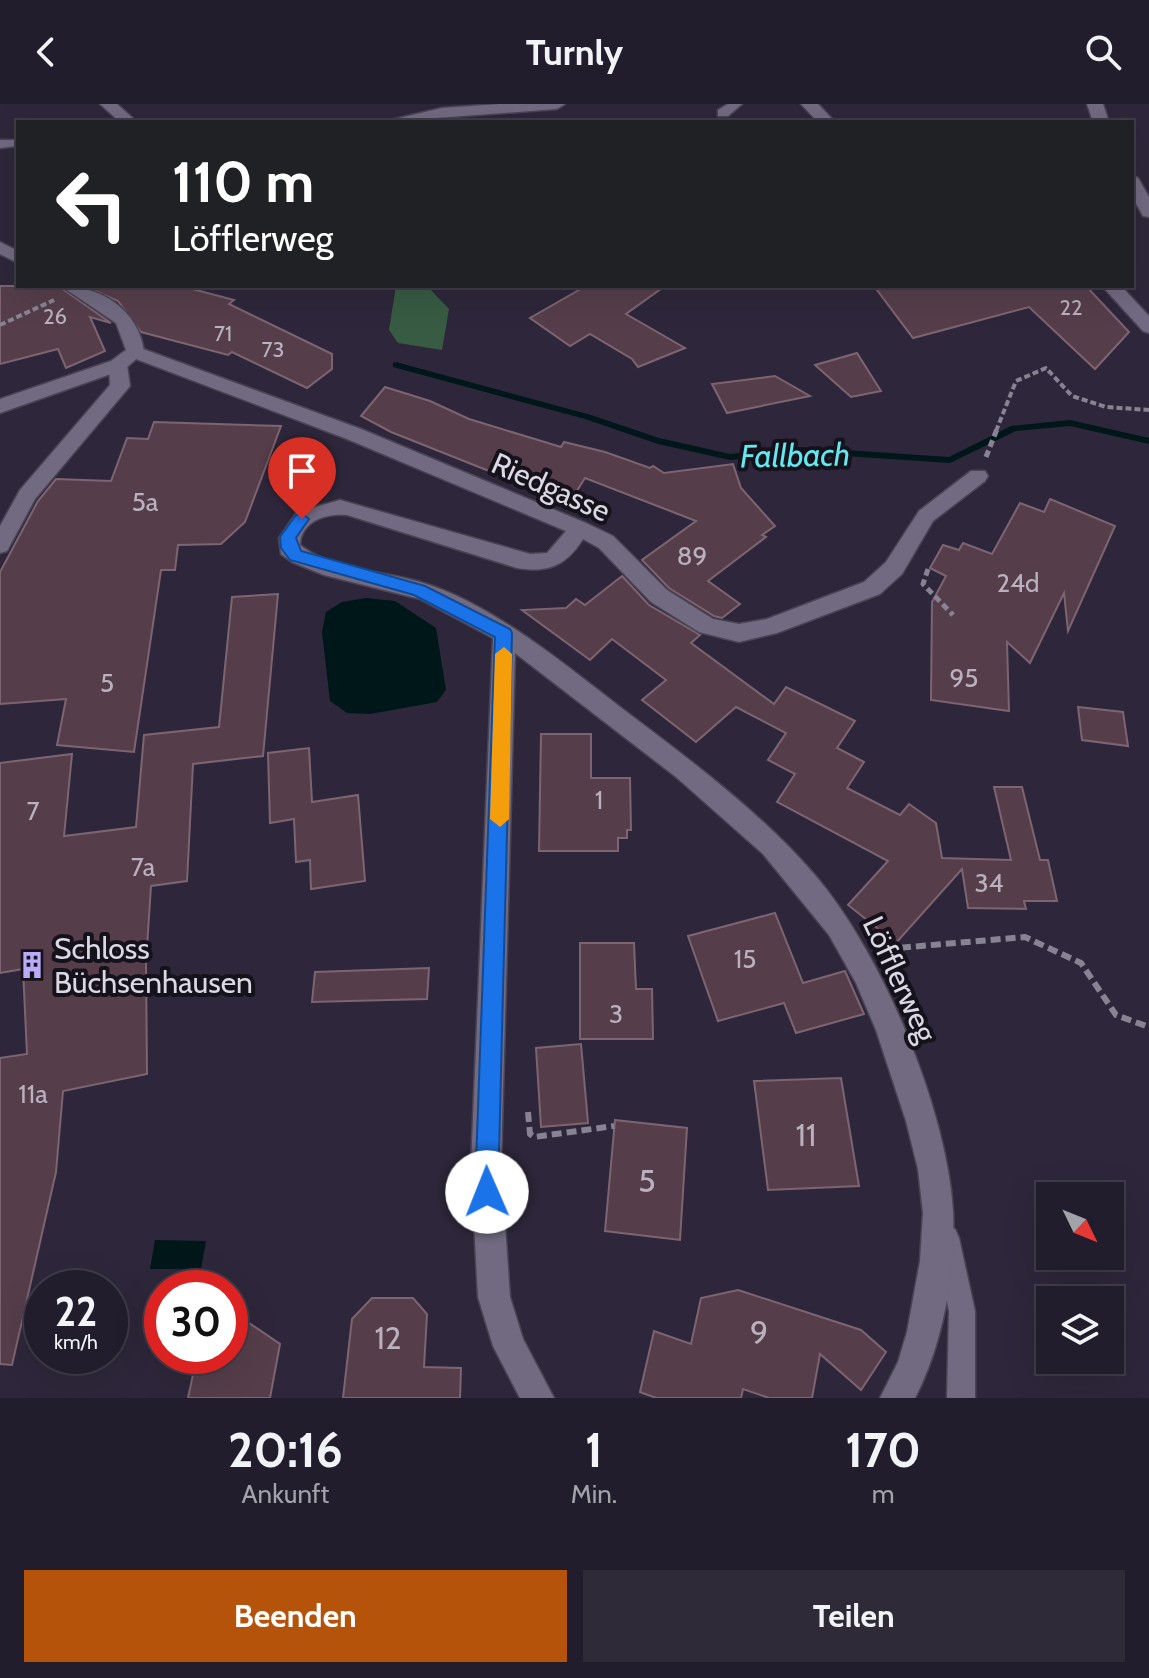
<!DOCTYPE html>
<html lang="de">
<meta charset="utf-8">
<style>
body{margin:0;font-family:Cabin,sans-serif;background:#2e2a38;color:#f1f3f6;height:100vh;display:flex;flex-direction:column;font-size:30px;white-space:nowrap}
*{box-sizing:border-box;margin:0}
p{font-size:26px;color:#a2a2a9}
.icon{flex:none;width:44px;height:44px;fill:none;stroke:currentColor;stroke-width:2;stroke-linecap:round;stroke-linejoin:round}
.map{position:relative;height:1294px;overflow:hidden}
.panel{display:flex;flex-direction:column;background:#221d2c;flex:1}
.panel>*{flex:none}
.hud{position:absolute;left:16px;top:16px;width:1118px;height:168px;border-radius:0px;box-shadow:0 8px 32px #0002,0 0 0 2px #3f3b48;background:#202124;color:#fff;overflow:hidden}
.needle{width:52px;rotate:133deg}
.controls{position:absolute;left:1036px;top:1078px;display:grid;gap:16px}
.controls a{display:grid;place-items:center;width:88px;height:88px;border-radius:0px;background:#221d2c;box-shadow:0 8px 32px #0002,0 0 0 2px #3f3b48;font-size:40px}
.speed{position:absolute;left:24px;top:1166px;display:flex;gap:16px;font-size:40px;font-weight:700;text-align:center}
.speed>*{display:grid;place-content:center;width:104px;height:104px;border-radius:50%;background:#221d2c;box-shadow:0 8px 32px #0002,0 0 0 2px #3f3b48;line-height:1}
.speed small{font-size:20px;font-weight:400}
.speed .limit{border:12px solid #d22;background:#fff;color:#111}
.pin{position:absolute;display:grid;place-items:center;width:68px;height:68px;color:#fff;margin:-82px -34px;border-radius:50% 50% 50% 0;rotate:-45deg;box-shadow:0 0 8px #0007}
.pin .icon{rotate:45deg}
.me{position:absolute;width:88px;margin:-44px;rotate:359deg;stroke-linejoin:round;filter:drop-shadow(0 0 6px #0008)}
.turn{display:flex;align-items:center;gap:28px;height:168px;padding:0 24px;font-size:36px}
.turn .icon{width:104px;height:104px;stroke-width:2.5}
.turn b{display:block;font-size:56px;line-height:68px}
.eta{display:flex;justify-content:space-evenly;align-items:center;height:136px;text-align:center}
.eta b{font-size:48px;font-weight:800;line-height:56px}
.button{display:flex;gap:16px;margin-top:auto;padding:16px 24px}
.button a{flex:1;height:92px;border-radius:0px;background:#b45309;color:#fff;font-size:32px;font-weight:800;line-height:92px;text-align:center}
.button a+a{background:#2e2a38;color:#f1f3f6}
header{display:flex;justify-content:space-between;align-items:center;height:104px;padding:0 24px;background:#221d2c;font-size:36px;font-weight:800}
.map>svg:first-child{display:block}
.green{fill:#375b43}
.water{fill:#001719}
.lines{fill:none;stroke-linecap:round;stroke-linejoin:round}
.stream{fill:#001719;fill-rule:evenodd}
.building{fill:#553e4a;stroke:#7d6471;stroke-width:2}
.service-casing{stroke:#494454;stroke-width:3}
.minor-casing{stroke:#494454;stroke-width:3}
.tertiary-casing{stroke:#494454;stroke-width:3}
.path-far2{stroke:#888393;stroke-width:4;stroke-dasharray:6 3;stroke-linecap:butt}
.path-far1{stroke:#888393;stroke-width:5;stroke-dasharray:7 4;stroke-linecap:butt}
.path{stroke:#888393;stroke-width:6;stroke-dasharray:10 5;stroke-linecap:butt}
.service{fill:#716a81;fill-rule:evenodd}
.minor{fill:#716a81;fill-rule:evenodd}
.tertiary{fill:#716a81;fill-rule:evenodd}
.route{fill:#1a73e8;stroke:#114b97;stroke-width:2}
.slow{fill:#f59e0b}
.labels{text-anchor:middle;dominant-baseline:central;stroke-width:8;stroke-linejoin:round;paint-order:stroke}
.far-number-label{font-size:22px;fill:#bab1be}
.number-label{font-size:26px;fill:#bab1be}
.street-label{font-size:30px;fill:#dbd7e4;stroke:#15121b}
.poi-label{font-size:30px;fill:#dbd7e4;stroke:#15121b;text-anchor:start}
.water-label{font-size:32px;font-style:italic;fill:#62e9f1;stroke:#15121b}
.near-number-label{font-size:32px;fill:#bab1be}
</style>
<header><svg class="icon" aria-label="back" viewBox="0 0 24 24"><path d="M15 5l-7 7 7 7"/></svg>Turnly<svg class="icon" aria-label="search" viewBox="0 0 24 24"><circle cx="10" cy="10" r="6"/><path d="M15 15l6 6"/></svg></header>
<div class="map">
<svg width="1149" height="1294" viewBox="0 0 1149 1294">
<rect width="100%" height="100%" fill="#2e273b"/>
<polygon class="green" points="396,182 442,182 430,185 449,205 442,246 398,239 389,226"/>
<g class="water">
<polygon points="366,494 395,497 436,524 446,586 437,598 370,610 347,609 330,597 322,528 326,508 342,498"/>
<polygon points="155,1136 206,1137 201,1165 150,1165"/>
</g>
<g class="lines">
<polygon class="stream" points="396,258 591,311 659,334 730,350 800,343 949,353 1011,322 1070,316 1149,334 1149,340 1070,322 1016,327 950,359 800,349 730,356 658,340 585,315 393,263 393,259"/>
</g>
<g class="building">
<polygon points="0,182 58,182 111,219 90,213 105,247 66,264 58,245 0,260"/>
<polygon points="84,182 181,182 234,196 229,200 332,250 332,265 307,284 232,248 228,251 141,228 118,197"/>
<polygon points="586,182 665,182 626,210 685,244 638,263 632,255 590,230 570,242 530,214"/>
<polygon points="874,182 1086,182 1129,228 1095,265 1029,203 913,234"/>
<polygon points="857,249 881,287 851,293 815,261"/>
<polygon points="775,272 810,292 727,309 712,280"/>
<polygon points="385,283 430,297 469,315 561,343 564,338 605,348 650,364 653,362 664,369 733,360 741,384 775,422 762,431 766,433 708,477 740,500 722,514 714,512 669,484 642,456 696,417 585,374 573,393 489,367 391,328 361,312"/>
<polygon points="154,318 281,322 245,418 221,440 178,441 175,466 161,466 134,648 57,641 66,595 0,600 0,468 38,397 56,375 111,377 127,334 148,335"/>
<polygon points="1050,395 1115,422 1068,527 1064,489 1030,559 1007,538 1009,607 931,596 932,498 946,472 930,464 943,441 959,446 963,439 992,450 1020,399 1044,408"/>
<polygon points="622,472 649,501 700,531 691,539 774,600 786,583 855,617 837,644 864,658 847,684 900,711 909,700 936,719 942,754 1011,756 994,683 1022,683 1040,756 1048,756 1057,797 1024,797 1026,805 968,804 962,765 896,839 848,801 888,757 777,698 795,670 768,656 786,629 736,603 696,638 642,596 666,576 612,535 590,556 522,506 566,504 576,495 585,501"/>
<polygon points="278,490 263,652 193,660 187,777 151,782 146,858 147,970 63,987 56,1068 12,1261 0,1260 0,954 27,950 23,865 0,869 0,659 72,650 64,732 136,723 144,631 219,623 232,493"/>
<polygon points="1078,603 1123,608 1128,642 1082,636"/>
<polygon points="541,630 591,630 591,674 630,674 631,726 627,726 627,734 618,734 618,747 539,747"/>
<polygon points="309,644 312,698 358,691 365,777 311,785 310,756 296,758 294,715 270,719 268,649"/>
<polygon points="775,809 803,879 845,867 864,910 796,929 784,899 718,917 688,832"/>
<polygon points="580,839 634,839 636,885 652,885 653,935 580,935"/>
<polygon points="429,864 427,895 312,898 315,868"/>
<polygon points="581,940 588,1019 541,1023 536,944"/>
<polygon points="841,974 859,1082 768,1086 754,977"/>
<polygon points="615,1016 687,1024 680,1136 605,1127"/>
<polygon points="738,1186 861,1226 886,1248 861,1286 820,1250 812,1294 769,1294 743,1285 741,1294 656,1294 640,1288 654,1227 691,1240 701,1194"/>
<polygon points="372,1194 413,1194 427,1210 424,1263 461,1264 460,1294 343,1294 352,1215"/>
<polygon points="230,1206 280,1240 270,1294 188,1294 197,1252 230,1252"/>
</g>
<g class="lines">
<g class="service-casing">
<g id="service">
<polygon points="728,0 742,0 728,12 718,12 718,6"/>
<polygon points="0,36 18,36 18,42 0,44"/>
<polygon points="946,1121 955,1125 959,1134 975,1207 975,1294 947,1294 949,1207 933,1134 937,1125"/>
</g>
</g>
<g class="minor-casing">
<g id="minor">
<polygon points="100,0 117,0 137,18 120,18"/>
<polygon points="499,0 565,0 557,5 382,18 442,4"/>
<path d="M 135,242 L 361,325 L 586,419 L 613,432 L 667,486 L 713,515 L 739,520 L 767,515 L 864,478 L 886,458 L 919,407 L 971,367 L 985,367 L 988,372 L 985,377 L 933,417 L 902,470 L 880,490 L 777,529 L 739,538 L 699,528 L 651,498 L 599,444 L 583,435 C 566,462 548,469 517,464 L 347,411 C 326,409 301,417 300,441 C 332,467 381,466 420,478 C 452,487 484,505 512,523 C 551,548 590,580 628,609 C 693,658 760,708 814,770 C 881,847 947,1005 953,1107 C 956,1168 943,1240 915,1294 L 880,1294 L 898,1258 L 907,1228 L 920,1157 L 923,1109 L 918,1065 L 906,1017 L 876,926 L 856,879 L 829,831 L 763,750 L 676,673 L 515,549 L 501,1062 L 510,1193 L 523,1235 L 554,1294 L 520,1294 L 493,1242 L 478,1193 L 471,1062 L 493,534 L 420,495 L 324,471 L 292,458 L 281,450 L 279,434 L 297,408 L 340,396 L 530,450 L 547,449 L 566,427 L 347,335 L 128,252 L 126,248 Z"/>
<polygon points="118,255 127,261 130,282 35,395 7,447 0,449 0,422 20,386 110,281 109,261"/>
</g>
</g>
<g class="tertiary-casing">
<g id="tertiary">
<polygon points="801,0 818,0 835,18 818,18"/>
<polygon points="1087,0 1103,0 1109,18 1093,18"/>
<polygon points="1132,72 1138,74 1149,93 1149,113 1143,112 1132,92"/>
<polygon points="0,138 18,147 18,159 0,150"/>
<path d="M 61,182 C 101,182 139,206 144,248 L 125,265 L 0,309 L 0,295 L 111,257 L 126,246 L 116,219 Z"/>
<polygon points="1102,182 1121,182 1149,212 1149,229 1143,227"/>
</g>
</g>
<g class="path-far2">
<polyline points="0,221 54,196"/>
<polyline points="996,327 1016,277 1046,264 1072,292 1106,303 1149,306"/>
</g>
<g class="path-far1">
<polyline points="986,353 997,325"/>
<polyline points="928,465 923,480 953,511"/>
</g>
<g class="path">
<polyline points="886,845 1025,833 1081,859 1116,911 1149,923"/>
<polyline points="528,1008 530,1030 534,1033 614,1022"/>
</g>
<use href="#service" class="service"/>
<use href="#minor" class="minor"/>
<use href="#tertiary" class="tertiary"/>
</g>
<polygon class="route" points="302,409 309,415 296,434 301,447 425,482 510,525 512,529 498,1088 495,1096 487,1099 479,1096 475,1088 495,533 414,491 290,456 281,444 280,433 296,411"/>
<polygon class="slow" points="504,543 512,550 509,715 500,723 490,715 495,550"/>
<defs>
<g id="building-bare" transform="scale(2.16)"><path d="M-4-6H4V6H1V3H-1V6H-4ZM-2.5-4.3h1.7v1.8h-1.7ZM.8-4.3h1.7v1.8H.8ZM-2.5-1h1.7V.8h-1.7ZM.8-1h1.7V.8H.8Z" fill="#b9abf7" stroke="#15121b" stroke-width="2.5" paint-order="stroke"/></g>
</defs>
<g fill-rule="evenodd">
<use href="#building-bare" x="32" y="861"/>
</g>
<g class="labels">
<g class="far-number-label">
<text x="1071" y="203">22</text>
<text x="55" y="212">26</text>
<text x="223" y="229">71</text>
<text x="273" y="245">73</text>
</g>
<g class="number-label">
<text x="145" y="398">5a</text>
<text x="692" y="452">89</text>
<text x="1018" y="479">24d</text>
<text x="964" y="574">95</text>
<text x="107" y="579">5</text>
<text x="599" y="696">1</text>
<text x="33" y="707">7</text>
<text x="143" y="763">7a</text>
<text x="989" y="779">34</text>
<text x="745" y="855">15</text>
<text x="616" y="910">3</text>
<text x="33" y="990">11a</text>
</g>
<g class="street-label">
<text transform="translate(551 383) rotate(24)">Riedgasse</text>
<text transform="translate(900 875) rotate(65)">Löfflerweg</text>
</g>
<g class="poi-label">
<text x="54" y="844">Schloss<tspan x="54" dy="34">Büchsenhausen</tspan></text>
</g>
<g class="water-label">
<text transform="translate(795 351) rotate(-1)">Fallbach</text>
</g>
<g class="near-number-label">
<text x="806" y="1030">11</text>
<text x="647" y="1076">5</text>
<text x="759" y="1227">9</text>
<text x="388" y="1233">12</text>
</g>
</g>
</svg>
<div class="controls">
<a><svg class="needle" viewBox="-14 -14 28 28"><path d="M0-13l5 13h-10z" fill="#e53935"/><path d="M0 13l5-13h-10z" fill="#a2a2a9"/></svg></a>
<a><svg class="icon" aria-label="layers" viewBox="0 0 24 24"><path d="M12 4l9 5-9 5-9-5zM3 14l9 5 9-5"/></svg></a>
</div>
<div class="speed"><div>22<small>km/h</small></div><div class="limit">30</div></div>
<div class="pin" style="left:302px;top:415px;background:#d93025"><svg class="icon" aria-label="arrive" viewBox="0 0 24 24"><path d="M6 21V4h12l-3 4 3 4H6"/></svg></div>
<svg class="me" style="left:487px;top:1088px" viewBox="-20 -20 40 40"><circle r="19" fill="#fff"/><path d="M0-13L10 11 0 6-10 11z" fill="#1a73e8"/></svg>
<div class="hud">
<div class="turn"><svg class="icon" aria-label="left" viewBox="0 0 24 24"><path d="M17 20v-9H6M10 6l-5 5 5 5"/></svg><div><b>110 m</b>Löfflerweg</div></div>
</div>
</div>
<section class="panel">
<div class="eta">
<div><b>20:16</b><p>Ankunft</p></div>
<div><b>1</b><p>Min.</p></div>
<div><b>170</b><p>m</p></div>
</div>
<div class="button"><a>Beenden</a><a>Teilen</a></div>
</section>
